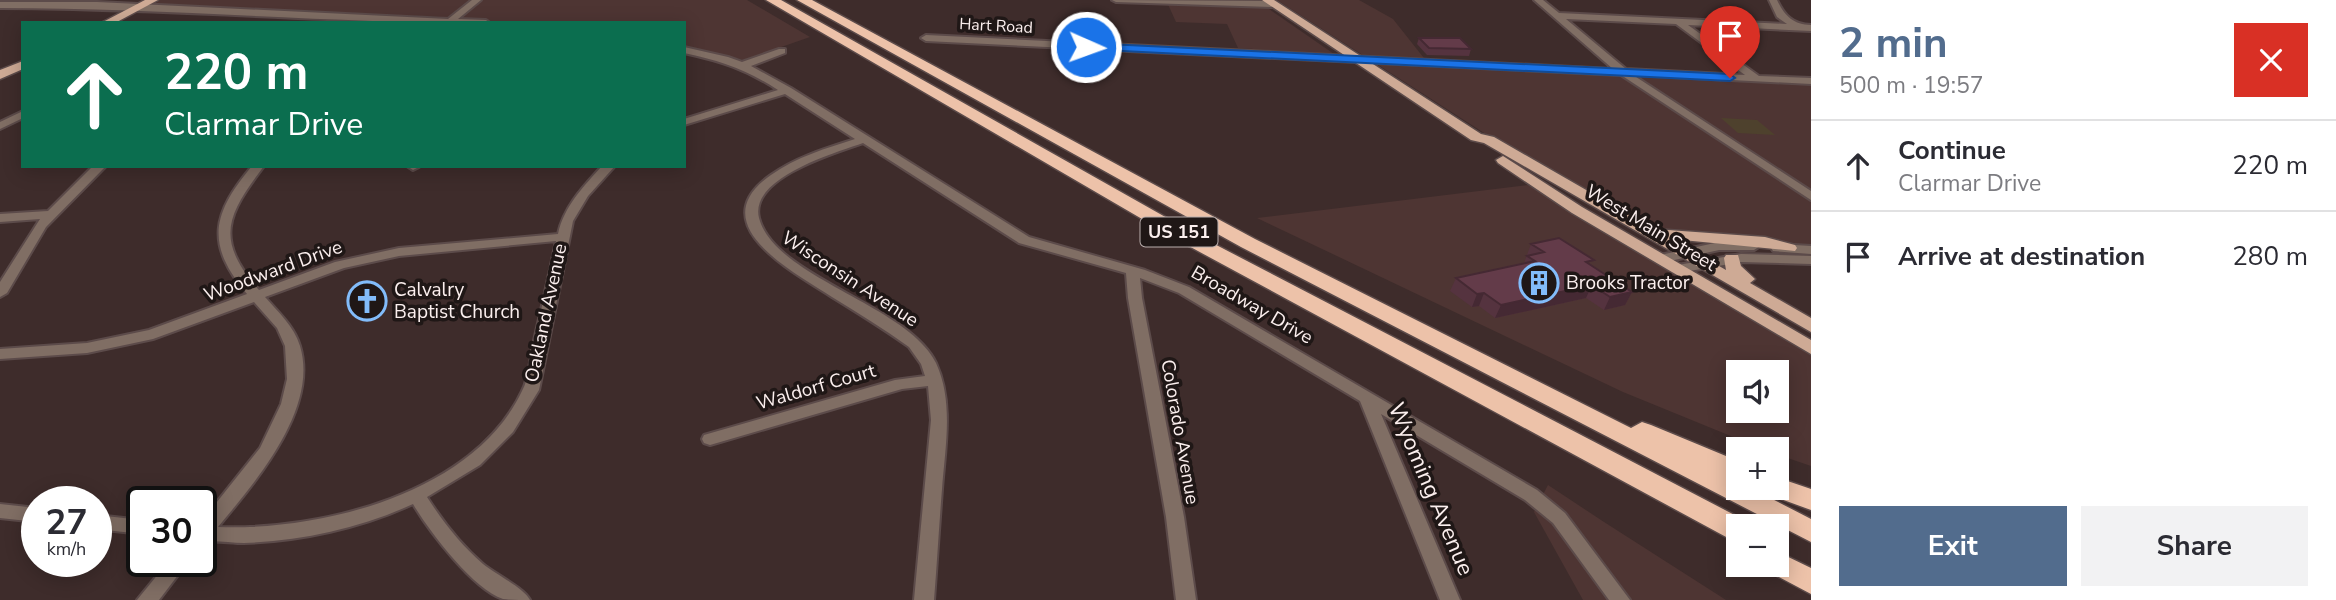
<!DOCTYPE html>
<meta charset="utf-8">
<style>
body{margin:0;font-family:"Nunito Sans",sans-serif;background:#f2f2f3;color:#2b2b33;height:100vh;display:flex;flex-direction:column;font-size:26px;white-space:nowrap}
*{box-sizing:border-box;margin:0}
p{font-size:23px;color:#7c7c81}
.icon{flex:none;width:38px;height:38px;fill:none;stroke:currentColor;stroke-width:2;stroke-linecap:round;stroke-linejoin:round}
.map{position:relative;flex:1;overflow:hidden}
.side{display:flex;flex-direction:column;background:#fff;width:525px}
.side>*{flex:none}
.hud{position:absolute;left:21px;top:21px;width:665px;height:147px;border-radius:0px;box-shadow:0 4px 18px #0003;background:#0b6e4f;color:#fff;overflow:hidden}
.tools{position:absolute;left:1726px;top:360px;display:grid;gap:14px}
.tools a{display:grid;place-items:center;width:63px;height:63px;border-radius:0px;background:#fff;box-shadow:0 4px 18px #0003;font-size:35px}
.speed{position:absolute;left:21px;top:486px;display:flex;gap:14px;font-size:35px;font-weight:700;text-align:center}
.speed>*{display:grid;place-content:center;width:91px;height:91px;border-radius:50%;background:#fff;box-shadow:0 4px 18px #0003;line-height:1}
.speed small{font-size:18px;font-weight:400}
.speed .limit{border:4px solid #111;border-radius:10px;background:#fff;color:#111}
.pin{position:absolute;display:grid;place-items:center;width:60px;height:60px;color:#fff;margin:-72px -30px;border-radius:50% 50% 50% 0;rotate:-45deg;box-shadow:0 0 7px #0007}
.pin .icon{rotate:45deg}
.me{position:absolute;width:77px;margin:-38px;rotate:92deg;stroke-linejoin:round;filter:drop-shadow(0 0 5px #0008)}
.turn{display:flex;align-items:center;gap:24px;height:147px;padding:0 28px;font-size:32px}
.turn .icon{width:91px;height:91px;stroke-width:2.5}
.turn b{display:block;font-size:49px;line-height:60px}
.round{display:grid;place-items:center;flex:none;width:74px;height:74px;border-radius:0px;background:#f2f2f3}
.headline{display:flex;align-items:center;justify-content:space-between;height:119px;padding:0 28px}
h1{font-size:42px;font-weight:700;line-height:52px;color:#526c8d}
.primary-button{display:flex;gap:14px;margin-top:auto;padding:14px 28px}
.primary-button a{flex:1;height:80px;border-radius:0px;background:#526c8d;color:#fff;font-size:28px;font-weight:700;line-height:80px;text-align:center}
.primary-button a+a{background:#f2f2f3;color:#2b2b33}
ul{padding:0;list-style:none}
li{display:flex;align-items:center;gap:21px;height:91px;padding:0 28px;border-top:2px solid #e1e1e2}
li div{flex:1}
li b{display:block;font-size:26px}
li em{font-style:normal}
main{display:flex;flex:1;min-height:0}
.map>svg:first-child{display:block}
.built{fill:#4e3533;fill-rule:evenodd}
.green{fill:#4e412d}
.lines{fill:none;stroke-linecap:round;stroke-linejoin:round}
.minor-casing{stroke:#5c4b4a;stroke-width:4}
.major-casing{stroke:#5c4b4a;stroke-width:3}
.highway-casing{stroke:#5c4b4a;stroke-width:3}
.minor{fill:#806e64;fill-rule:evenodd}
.major{fill:#ceaa95;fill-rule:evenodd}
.highway{fill:#edc2a9;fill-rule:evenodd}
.wall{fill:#55333f}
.shaded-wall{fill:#452933}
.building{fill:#633b49;stroke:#452933;stroke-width:2}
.route{fill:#1a73e8;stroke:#114b97;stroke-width:2}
.labels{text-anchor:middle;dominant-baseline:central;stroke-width:7;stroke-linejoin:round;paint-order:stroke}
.far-street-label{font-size:16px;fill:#fbefee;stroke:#1f1716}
.shield{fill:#1f1716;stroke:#b9aead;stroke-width:2}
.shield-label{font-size:18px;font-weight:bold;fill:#fbefee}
.street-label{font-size:19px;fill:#fbefee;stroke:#1f1716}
.poi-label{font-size:19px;fill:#fbefee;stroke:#1f1716;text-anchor:start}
.near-street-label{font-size:23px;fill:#fbefee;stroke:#1f1716}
</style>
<main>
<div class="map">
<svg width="1811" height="600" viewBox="0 0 1811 600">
<rect width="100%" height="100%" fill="#3e2c2b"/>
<g class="built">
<polygon points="160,0 747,0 810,37 744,60 684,47 684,23 504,23 465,18 155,4"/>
<polygon points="1166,0 1256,0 1334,54 1238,48 1227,24 1176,22"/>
<polygon points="1277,0 1359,0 1393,19 1431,67 1811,84 1811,245 1653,229 1495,140"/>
<path d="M 1528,185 L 1811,353 L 1811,466 L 1776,454 L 1776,450 L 1765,450 L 1623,392 L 1257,218 ZM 1738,373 L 1776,373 L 1776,411 L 1738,411 Z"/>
<polygon points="1548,485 1604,522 1726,600 1583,600 1534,512"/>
</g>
<polygon class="green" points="1721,118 1757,120 1775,135 1738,133"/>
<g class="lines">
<g class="minor-casing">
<g id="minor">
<path d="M 472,0 L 481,0 L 458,19 L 486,20 L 490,23 C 327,23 164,8 0,8 L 0,2 L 97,2 L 448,19 Z"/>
<polygon points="1112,0 1273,1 1277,4 1273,7 1116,2"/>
<path d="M 1534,0 L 1543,0 L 1559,13 L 1787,24 L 1777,17 L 1769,0 L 1777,0 C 1784,15 1793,25 1811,25 L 1811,31 L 1688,25 L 1759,76 L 1811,78 L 1811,84 L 1633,75 L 1811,191 L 1811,200 L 1621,75 L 926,41 L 921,38 L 926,35 L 1613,69 ZM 1566,19 L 1676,24 L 1745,75 L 1626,69 Z"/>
<path d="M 684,47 L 728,57 L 742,62 L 779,49 L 785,49 L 785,53 L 751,66 L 791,88 L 1029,237 L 1145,270 L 1189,287 L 1537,490 L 1565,513 L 1630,600 L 1609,600 L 1553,523 L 1525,500 L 1381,414 L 1460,600 L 1440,600 L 1360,401 L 1179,293 L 1140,278 L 1142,298 L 1184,517 L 1196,600 L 1176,600 L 1166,517 L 1128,298 L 1126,273 L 1019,243 L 863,143 C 834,153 749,178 759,218 C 775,278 908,305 936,363 C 954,402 945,448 942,489 C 939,526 937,563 934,600 L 914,600 L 931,420 L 928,386 L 902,389 L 710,445 L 704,443 L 702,439 L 704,435 L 895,380 L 925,376 L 921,364 L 909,347 C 884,329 858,313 832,297 C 794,272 700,224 771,175 C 796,157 827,148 855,139 L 785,94 L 684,125 L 684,119 L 778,90 C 746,69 721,61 684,53 Z"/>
<polygon points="23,111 23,118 0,129 0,122"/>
<polygon points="93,166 106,166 46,227 7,293 0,297 0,282 40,219 0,222 0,214 48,211"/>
<path d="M 252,166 L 264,166 C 227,215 214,239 259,290 L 335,262 L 399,248 L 558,234 C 564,206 584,186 602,166 L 615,166 L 588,196 L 573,221 L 539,390 L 513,432 L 480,465 L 427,497 C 443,522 461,545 483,564 C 495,574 524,588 530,600 C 522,600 510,600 503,599 C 473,589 429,531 413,504 C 361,528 301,541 244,543 C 230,543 215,540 201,542 L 201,522 L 260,448 L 281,404 L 287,379 L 285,346 L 277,328 L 254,302 L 153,339 L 87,353 L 0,359 L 0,349 L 87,343 L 149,330 L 247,294 C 205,244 212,214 252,166 ZM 556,241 C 549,276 541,310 533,345 C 530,360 529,378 522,391 C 474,493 321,531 218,527 C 255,482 319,409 300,346 C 294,326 278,312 265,297 L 344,268 L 399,256 Z"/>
<polygon points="407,166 419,166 419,167 413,170"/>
<polygon points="1719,242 1754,242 1760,246 1754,250 1719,250 1661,263 1654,259 1656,256"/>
<polygon points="1778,244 1811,246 1811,254 1773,251 1771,248 1773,245"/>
<polygon points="1741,254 1811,256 1811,264 1741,262 1678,273 1671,269 1678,265"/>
<polygon points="0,504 37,508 37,522 0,518"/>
<polygon points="96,515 142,520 142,534 96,529"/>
<polygon points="168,562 188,562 159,600 137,600"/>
</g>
</g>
<g class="major-casing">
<g id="major">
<polygon points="145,0 158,0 115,23 101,23"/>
<polygon points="1262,0 1274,0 1481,134 1494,137 1654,229 1765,237 1795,245 1797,248 1795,251 1672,239 1726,270 1724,258 1726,255 1738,255 1741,266 1755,279 1750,283 1811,318 1811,332 1484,143 1471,140"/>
<polygon points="23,61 23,69 0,79 0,70"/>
<polygon points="1503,156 1582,207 1811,340 1811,354 1572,213 1498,163 1496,160"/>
</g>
</g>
<g class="highway-casing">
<g id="highway">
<polygon points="766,0 781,0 1199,236 1748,522 1750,527 1738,527 1738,541 1728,538 1185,244"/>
<polygon points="797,0 812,0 1255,239 1631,428 1642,422 1651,425 1738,461 1738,480 1731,478 1738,482 1738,488 1751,488 1811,519 1811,542 1241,247"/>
<polygon points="1776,477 1811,489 1811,510 1767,494 1764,488 1776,488"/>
<polygon points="1776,551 1811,568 1811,594 1766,570 1763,565 1776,565"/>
</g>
</g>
<use href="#minor" class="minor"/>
<use href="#major" class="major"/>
<use href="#highway" class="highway"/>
</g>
<g class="wall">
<polygon points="1419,38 1471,49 1469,56 1427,55 1417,44"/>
<polygon points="1531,244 1591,266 1632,292 1625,305 1604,310 1586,298 1495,318 1479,306 1472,307 1450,291 1456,278 1524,263"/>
</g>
<g class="shaded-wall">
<polygon points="1592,285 1586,298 1495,318 1501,305"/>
<polygon points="1632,292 1625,305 1604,310 1610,297"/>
<polygon points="1484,293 1479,306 1472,307 1477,294"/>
</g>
<g class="building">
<polygon points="1419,38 1460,38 1471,49 1429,48"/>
<polygon points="1559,238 1594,260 1586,262 1632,292 1610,297 1592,285 1501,305 1484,293 1477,294 1456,278 1535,261 1527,256 1544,252 1531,244"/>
</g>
<polygon class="route" points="1086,43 1730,74 1735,78 1730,81 1082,49 1080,47"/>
<defs>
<g id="building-ring" transform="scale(2.0125)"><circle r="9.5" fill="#1f1716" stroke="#82bcfa" stroke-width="1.5"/><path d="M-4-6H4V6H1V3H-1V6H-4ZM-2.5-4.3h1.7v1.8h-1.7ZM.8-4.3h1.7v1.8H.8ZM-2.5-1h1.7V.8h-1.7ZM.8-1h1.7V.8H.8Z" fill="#82bcfa"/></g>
<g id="church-ring" transform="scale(2.0125)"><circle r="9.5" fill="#1f1716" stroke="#82bcfa" stroke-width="1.5"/><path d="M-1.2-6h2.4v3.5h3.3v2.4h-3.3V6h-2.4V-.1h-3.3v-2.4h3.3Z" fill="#82bcfa"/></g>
</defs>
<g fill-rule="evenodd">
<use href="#building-ring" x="1539" y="283"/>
<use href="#church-ring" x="367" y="301"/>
</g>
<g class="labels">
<g class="far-street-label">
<text transform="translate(996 26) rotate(3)">Hart Road</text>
</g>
<rect class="shield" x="1140.5" y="217.5" width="77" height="29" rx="5"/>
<g class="shield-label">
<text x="1179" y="232">US 151</text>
</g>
<g class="street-label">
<text transform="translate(1651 228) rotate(31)">West Main Street</text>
<text transform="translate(273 271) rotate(-20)">Woodward Drive</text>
<text transform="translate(850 279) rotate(33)">Wisconsin Avenue</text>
<text transform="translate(1252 305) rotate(30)">Broadway Drive</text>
<text transform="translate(546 313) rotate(-78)">Oakland Avenue</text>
<text transform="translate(816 387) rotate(-16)">Waldorf Court</text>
<text transform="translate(1180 432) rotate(80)">Colorado Avenue</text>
</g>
<g class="poi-label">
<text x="1566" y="283">Brooks Tractor</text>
<text x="394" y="290">Calvalry<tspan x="394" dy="22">Baptist Church</tspan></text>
</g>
<g class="near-street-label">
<text transform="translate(1431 489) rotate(67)">Wyoming Avenue</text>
</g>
</g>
</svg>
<div class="tools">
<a><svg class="icon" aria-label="sound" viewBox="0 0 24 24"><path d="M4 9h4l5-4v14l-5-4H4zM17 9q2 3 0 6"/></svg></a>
<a>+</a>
<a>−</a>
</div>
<div class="speed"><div>27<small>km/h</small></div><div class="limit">30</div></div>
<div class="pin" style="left:1730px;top:78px;background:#d93025"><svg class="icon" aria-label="arrive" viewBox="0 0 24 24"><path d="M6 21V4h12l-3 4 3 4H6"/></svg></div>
<svg class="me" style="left:1086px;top:47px" viewBox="-20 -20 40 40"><circle r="17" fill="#1a73e8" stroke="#fff" stroke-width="3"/><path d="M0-11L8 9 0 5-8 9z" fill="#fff"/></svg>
<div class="hud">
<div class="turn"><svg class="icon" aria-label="ahead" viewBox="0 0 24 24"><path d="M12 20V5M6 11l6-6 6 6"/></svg><div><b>220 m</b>Clarmar Drive</div></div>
</div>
</div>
<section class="side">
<div class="headline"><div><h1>2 min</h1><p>500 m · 19:57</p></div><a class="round" style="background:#d93025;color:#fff"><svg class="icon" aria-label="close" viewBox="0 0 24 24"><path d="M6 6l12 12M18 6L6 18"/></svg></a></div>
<ul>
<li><svg class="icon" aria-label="ahead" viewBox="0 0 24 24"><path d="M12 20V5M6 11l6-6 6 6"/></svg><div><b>Continue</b><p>Clarmar Drive</p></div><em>220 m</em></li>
<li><svg class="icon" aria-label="arrive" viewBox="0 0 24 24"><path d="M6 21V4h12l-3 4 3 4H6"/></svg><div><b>Arrive at destination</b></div><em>280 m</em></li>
</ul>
<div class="primary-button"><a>Exit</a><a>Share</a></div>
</section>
</main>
